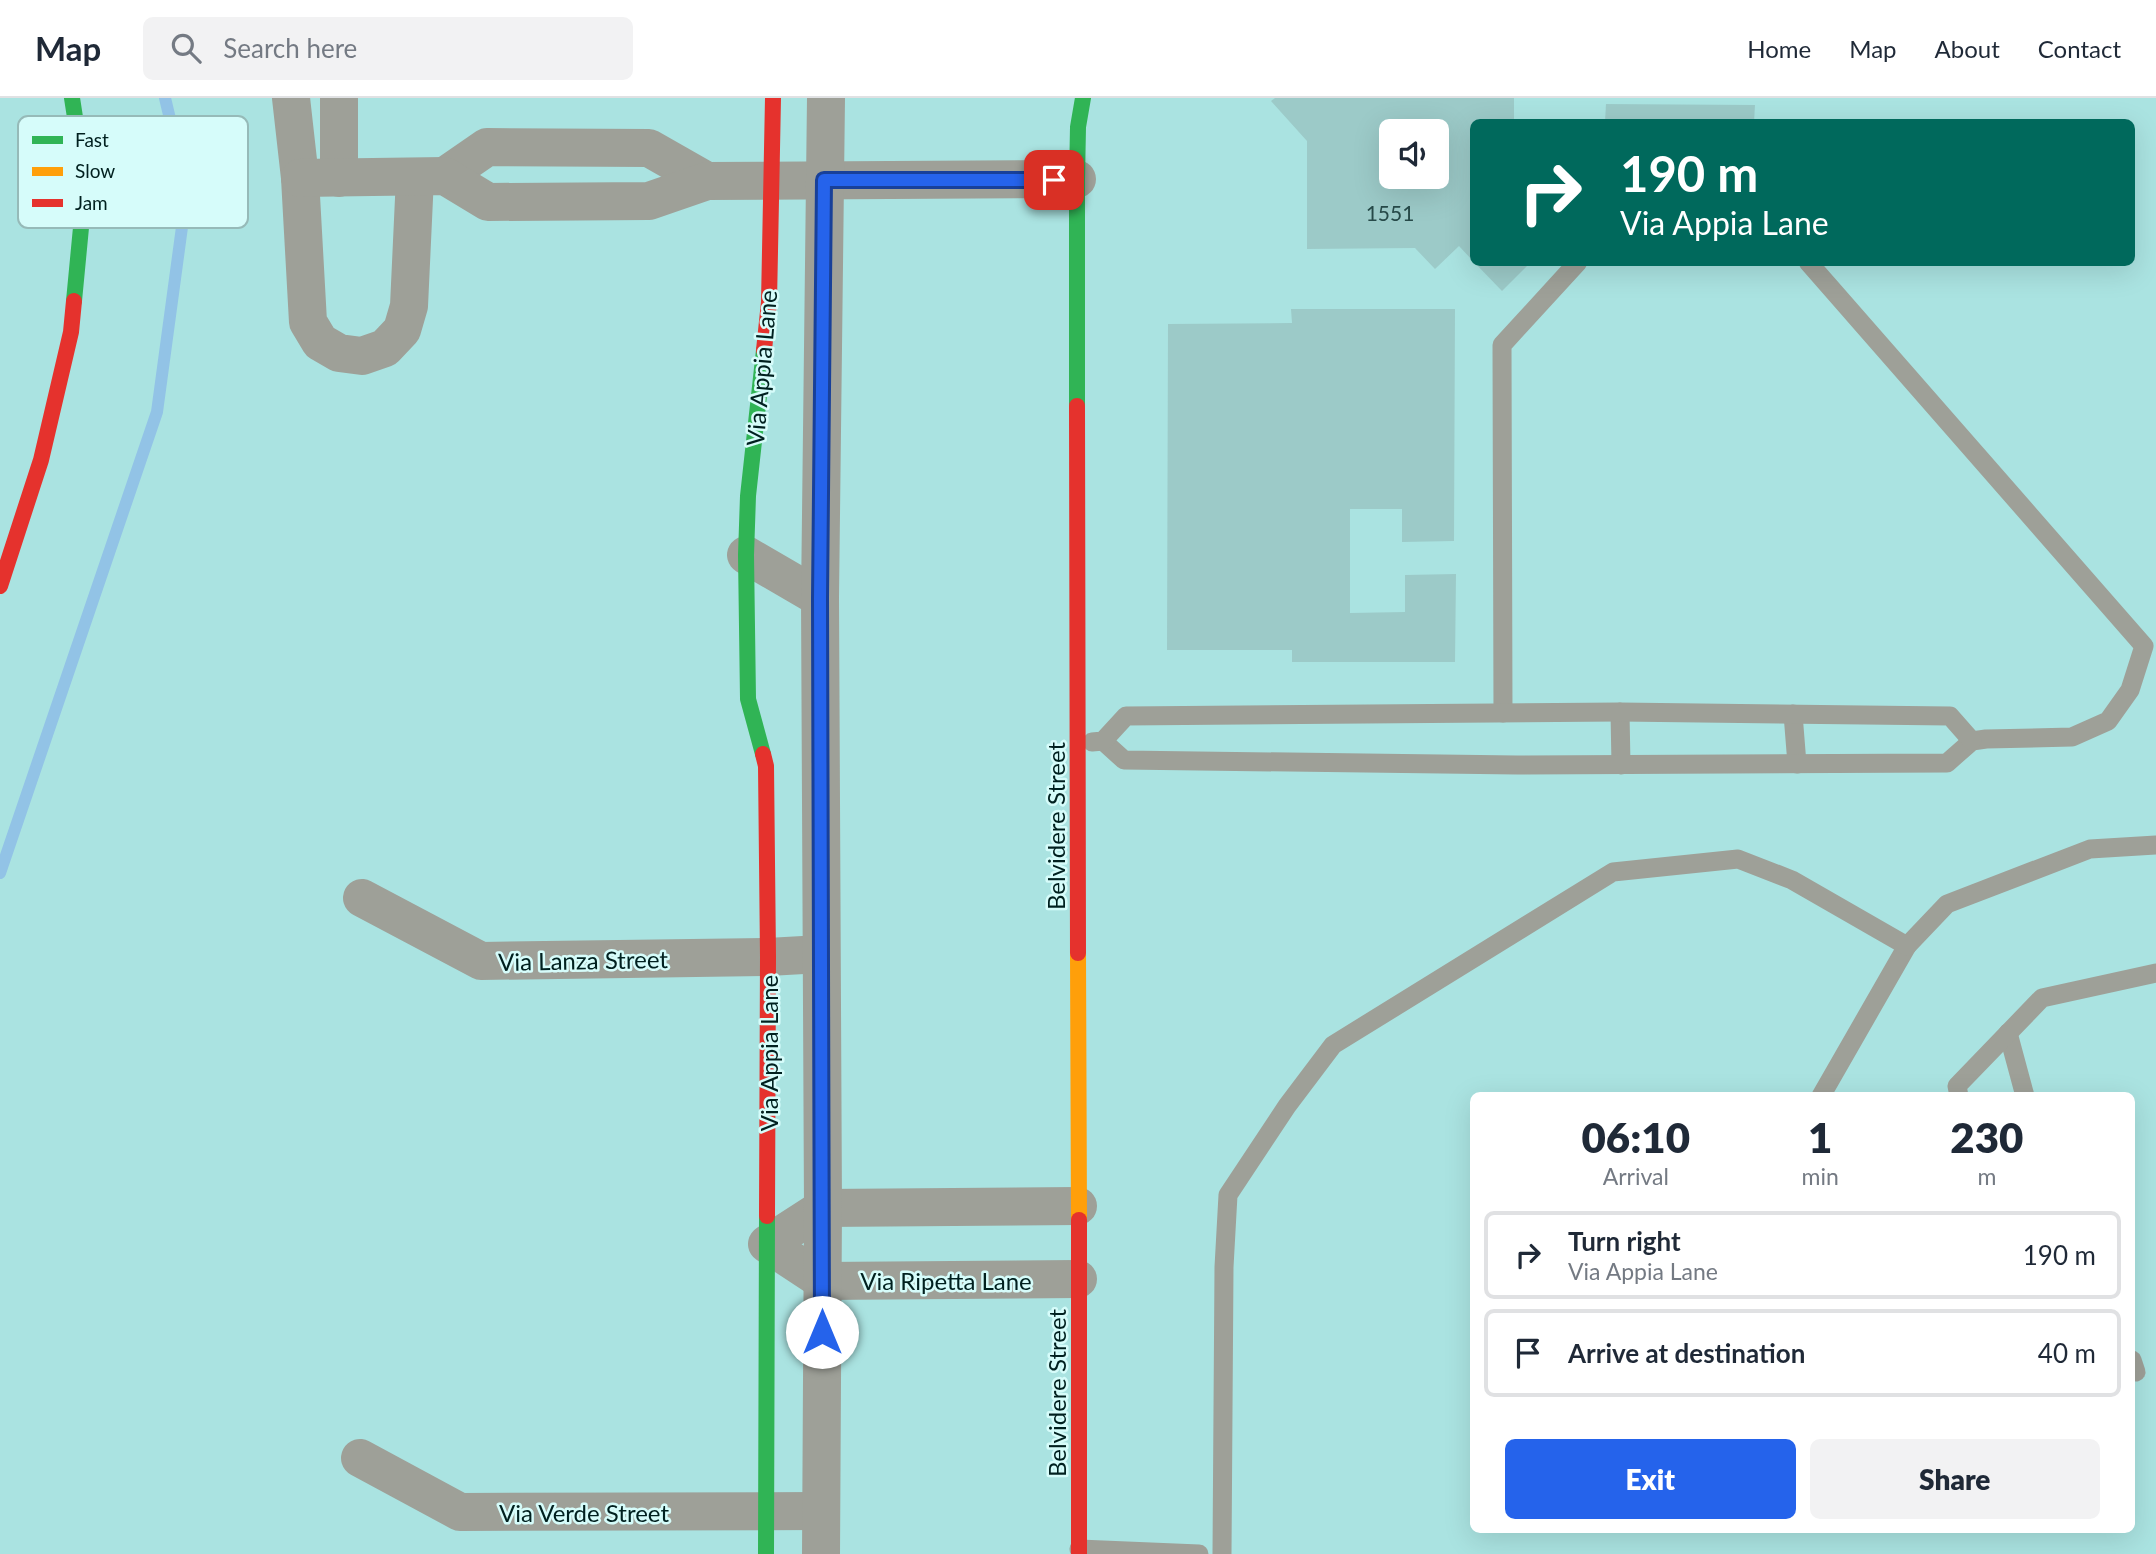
<!DOCTYPE html>
<style>
body{margin:0;font-family:Lato,sans-serif;background:#f2f2f3;color:#1f2937;height:100vh;display:flex;flex-direction:column;font-size:26px;white-space:nowrap}
*{box-sizing:border-box;margin:0}
p{font-size:23px;color:#747a83}
.icon{flex:none;width:38px;height:38px;fill:none;stroke:currentColor;stroke-width:2;stroke-linecap:round;stroke-linejoin:round}
.map{position:relative;flex:1;overflow:hidden}
.panel{position:absolute;left:1470px;top:994px;width:665px;height:441px;display:flex;flex-direction:column;background:#fff;border-radius:10px;box-shadow:0 7px 28px #0002}
.panel>*{flex:none}
.hud{position:absolute;left:1470px;top:21px;width:665px;height:147px;border-radius:10px;box-shadow:0 7px 28px #0002;background:#00695c;color:#fff;overflow:hidden}
.controls{position:absolute;left:1379px;top:21px;display:grid;gap:14px}
.controls a{display:grid;place-items:center;width:70px;height:70px;border-radius:10px;background:#fff;box-shadow:0 7px 28px #0002;font-size:35px}
.pin{position:absolute;display:grid;place-items:center;width:60px;height:60px;color:#fff;margin:-30px;border-radius:14px;box-shadow:0 4px 10px #0006}
.me{position:absolute;width:77px;margin:-38px;rotate:0deg;stroke-linejoin:round;filter:drop-shadow(0 0 5px #0008)}
.turn{display:flex;align-items:center;gap:24px;height:147px;padding:0 35px;font-size:32px}
.turn .icon{width:91px;height:91px;stroke-width:2.5}
.turn b{display:block;font-size:49px;line-height:60px}
.eta{display:flex;justify-content:space-evenly;align-items:center;height:119px;text-align:center}
.eta b{font-size:42px;font-weight:800;line-height:49px}
.action{display:flex;gap:14px;margin-top:auto;padding:14px 35px}
.action a{flex:1;height:80px;border-radius:10px;background:#2563eb;color:#fff;font-size:28px;font-weight:800;line-height:80px;text-align:center}
.action a+a{background:#f2f2f3;color:#1f2937}
ul{padding:0;list-style:none}
li{display:flex;align-items:center;gap:21px;height:88px;margin:0 14px 10px;padding:0 21px;border:4px solid #e0e1e3;border-radius:10px}
li div{flex:1}
li b{display:block;font-size:26px}
li em{font-style:normal}
header{display:flex;align-items:center;gap:42px;box-sizing:border-box;height:98px;padding:0 35px;background:#fff;border-bottom:2px solid #e0e1e3}
header strong{font-size:33px}
nav{display:flex;gap:38px;margin-inline-start:auto;font-size:24px}
.search{width:490px;height:63px;background:#f2f2f3;display:flex;align-items:center;gap:18px;box-sizing:border-box;padding:0 24px;border-radius:10px;color:#747a83;font-size:26px}
.map>svg:first-child{display:block}
.lines{fill:none;stroke-linecap:round;stroke-linejoin:round}
.stream{stroke:#92c3e6;stroke-width:12}
.building{fill:#9ccac8;fill-rule:evenodd}
.lane{stroke:#9ea098;stroke-width:19}
.street{stroke:#9ea098;stroke-width:38}
.fast{stroke:#30b455;stroke-width:16}
.slow{stroke:#ff9f0a;stroke-width:16}
.jam{stroke:#e5322d;stroke-width:16}
.route-casing{stroke:#184099;stroke-width:18}
.route{stroke:#2563eb;stroke-width:12}
.labels{text-anchor:middle;dominant-baseline:central;stroke-width:5;stroke-linejoin:round;paint-order:stroke}
.number-label{font-size:21px;fill:#274a49}
.street-label{font-size:24px;fill:#00201f;stroke:#d6fcfa}
.key{fill:#d6fcfa;stroke:#96bab8;stroke-width:2}
.key-label{font-size:19px;fill:#00201f}
</style>
<header>
<strong>Map</strong>
<div class="search"><svg class="icon" aria-label="search" viewBox="0 0 24 24"><circle cx="10" cy="10" r="6"/><path d="M15 15l6 6"/></svg>Search here</div>
<nav><a>Home</a><a>Map</a><a>About</a><a>Contact</a></nav>
</header>
<div class="map">
<svg width="2156" height="1456" viewBox="0 0 2156 1456">
<rect width="100%" height="100%" fill="#aae3e1"/>
<g class="lines">
<polyline class="stream" points="0,775 157,314 187,92 165,0"/>
</g>
<g class="building">
<path d="M 1275,0 L 1514,0 L 1514,24 L 1474,24 L 1474,164 L 1459,148 L 1435,171 L 1415,150 L 1307,151 L 1307,43 L 1271,3 ZM 1391,33 L 1437,33 L 1437,79 L 1391,79 Z"/>
<polygon points="1606,6 1755,7 1754,24 1605,24"/>
<polygon points="1474,164 1531,164 1502,193"/>
<polygon points="1291,211 1455,211 1454,443 1402,444 1402,411 1350,411 1350,515 1405,514 1405,477 1456,476 1455,564 1292,564 1292,552 1167,552 1168,226 1292,225"/>
</g>
<g class="lines">
<g class="lane">
<polyline points="1620,614 1621,667"/>
<polyline points="1503,615 1502,247 1578,164"/>
<polyline points="1793,616 1797,666"/>
<polyline points="1103,643 1124,662 1517,667 1947,665 1972,643 1986,641 2072,639 2108,623 2130,592 2144,548 1808,164"/>
<polyline points="1092,644 1103,643 1126,618 1620,614 1950,618 1972,643"/>
<polyline points="2008,935 2025,998"/>
<polyline points="1821,998 1907,848"/>
<polyline points="1959,998 1957,988 2042,900 2156,875"/>
<polyline points="2132,1262 2136,1274"/>
<polyline points="1079,1451 1199,1456"/>
<polyline points="1222,1456 1224,1169 1228,1097 1287,1008 1333,947 1613,774 1738,761 1792,782 1907,848 1947,806 2090,751 2156,747"/>
</g>
<g class="street">
<polyline points="291,0 300,80 308,224 320,244 339,255 362,258 385,250 402,232 409,208 415,79"/>
<polyline points="339,0 339,80"/>
<polyline points="445,78 487,49 649,50 707,83"/>
<polyline points="300,80 445,78 488,104 649,103 707,83 1077,81"/>
<polyline points="746,457 820,500"/>
<polyline points="362,800 481,863 768,859 821,856"/>
<polyline points="1078,1108 823,1110 767,1146 823,1183 1078,1181"/>
<polyline points="360,1360 460,1414 821,1413"/>
<polyline points="821,1456 823,1110 820,500 826,0"/>
</g>
<g class="fast">
<polyline points="72,0 81,58 82,119 74,203"/>
<polyline points="1077,308 1077,81 1078,29 1083,0"/>
<polyline points="763,656 748,601 746,457 748,398 764,252"/>
<polyline points="766,1456 767,1118"/>
</g>
<polyline class="slow" points="1078,855 1079,1122"/>
<g class="jam">
<polyline points="764,252 769,204 773,0"/>
<polyline points="1077,308 1078,855"/>
<polyline points="0,488 41,362 71,234 74,203"/>
<polyline points="763,656 766,668 768,859 767,1118"/>
<polyline points="1079,1122 1079,1456"/>
</g>
</g>
<g class="lines">
<g class="route-casing">
<polyline id="route" points="822,1234 820,500 824,82 1054,82"/>
</g>
<use href="#route" class="route"/>
</g>
<g class="labels">
<g class="number-label">
<text x="1390" y="114">1551</text>
</g>
<g class="street-label">
<text transform="translate(761 270) rotate(-85)">Via Appia Lane</text>
<text transform="translate(1055 728) rotate(-90)">Belvidere Street</text>
<text transform="translate(583 862) rotate(-1)">Via Lanza Street</text>
<text transform="translate(768 955) rotate(-90)">Via Appia Lane</text>
<text x="946" y="1182">Via Ripetta Lane</text>
<text transform="translate(1056 1295) rotate(-90)">Belvidere Street</text>
<text x="584" y="1414">Via Verde Street</text>
</g>
</g>
<rect x="18" y="18" width="230" height="112" rx="10" class="key"/>
<rect x="32" y="38" width="31" height="8" fill="#30b455"/>
<rect x="32" y="69" width="31" height="9" fill="#ff9f0a"/>
<rect x="32" y="101" width="31" height="8" fill="#e5322d"/>
<g class="key-label">
<text x="75" y="49">Fast</text>
<text x="75" y="80">Slow</text>
<text x="75" y="112">Jam</text>
</g>
</svg>
<div class="controls">
<a><svg class="icon" aria-label="sound" viewBox="0 0 24 24"><path d="M4 9h4l5-4v14l-5-4H4zM17 9q2 3 0 6"/></svg></a>
</div>
<div class="pin" style="left:1054px;top:82px;background:#d93025"><svg class="icon" aria-label="arrive" viewBox="0 0 24 24"><path d="M6 21V4h12l-3 4 3 4H6"/></svg></div>
<svg class="me" style="left:822px;top:1234px" viewBox="-20 -20 40 40"><circle r="19" fill="#fff"/><path d="M0-13L10 11 0 6-10 11z" fill="#2563eb"/></svg>
<div class="hud">
<div class="turn"><svg class="icon" aria-label="right" viewBox="0 0 24 24"><path d="M7 20v-9h11M14 6l5 5-5 5"/></svg><div><b>190 m</b>Via Appia Lane</div></div>
</div>
<section class="panel">
<div class="eta">
<div><b>06:10</b><p>Arrival</p></div>
<div><b>1</b><p>min</p></div>
<div><b>230</b><p>m</p></div>
</div>
<ul>
<li><svg class="icon" aria-label="right" viewBox="0 0 24 24"><path d="M7 20v-9h11M14 6l5 5-5 5"/></svg><div><b>Turn right</b><p>Via Appia Lane</p></div><em>190 m</em></li>
<li><svg class="icon" aria-label="arrive" viewBox="0 0 24 24"><path d="M6 21V4h12l-3 4 3 4H6"/></svg><div><b>Arrive at destination</b></div><em>40 m</em></li>
</ul>
<div class="action"><a>Exit</a><a>Share</a></div>
</section>
</div>
